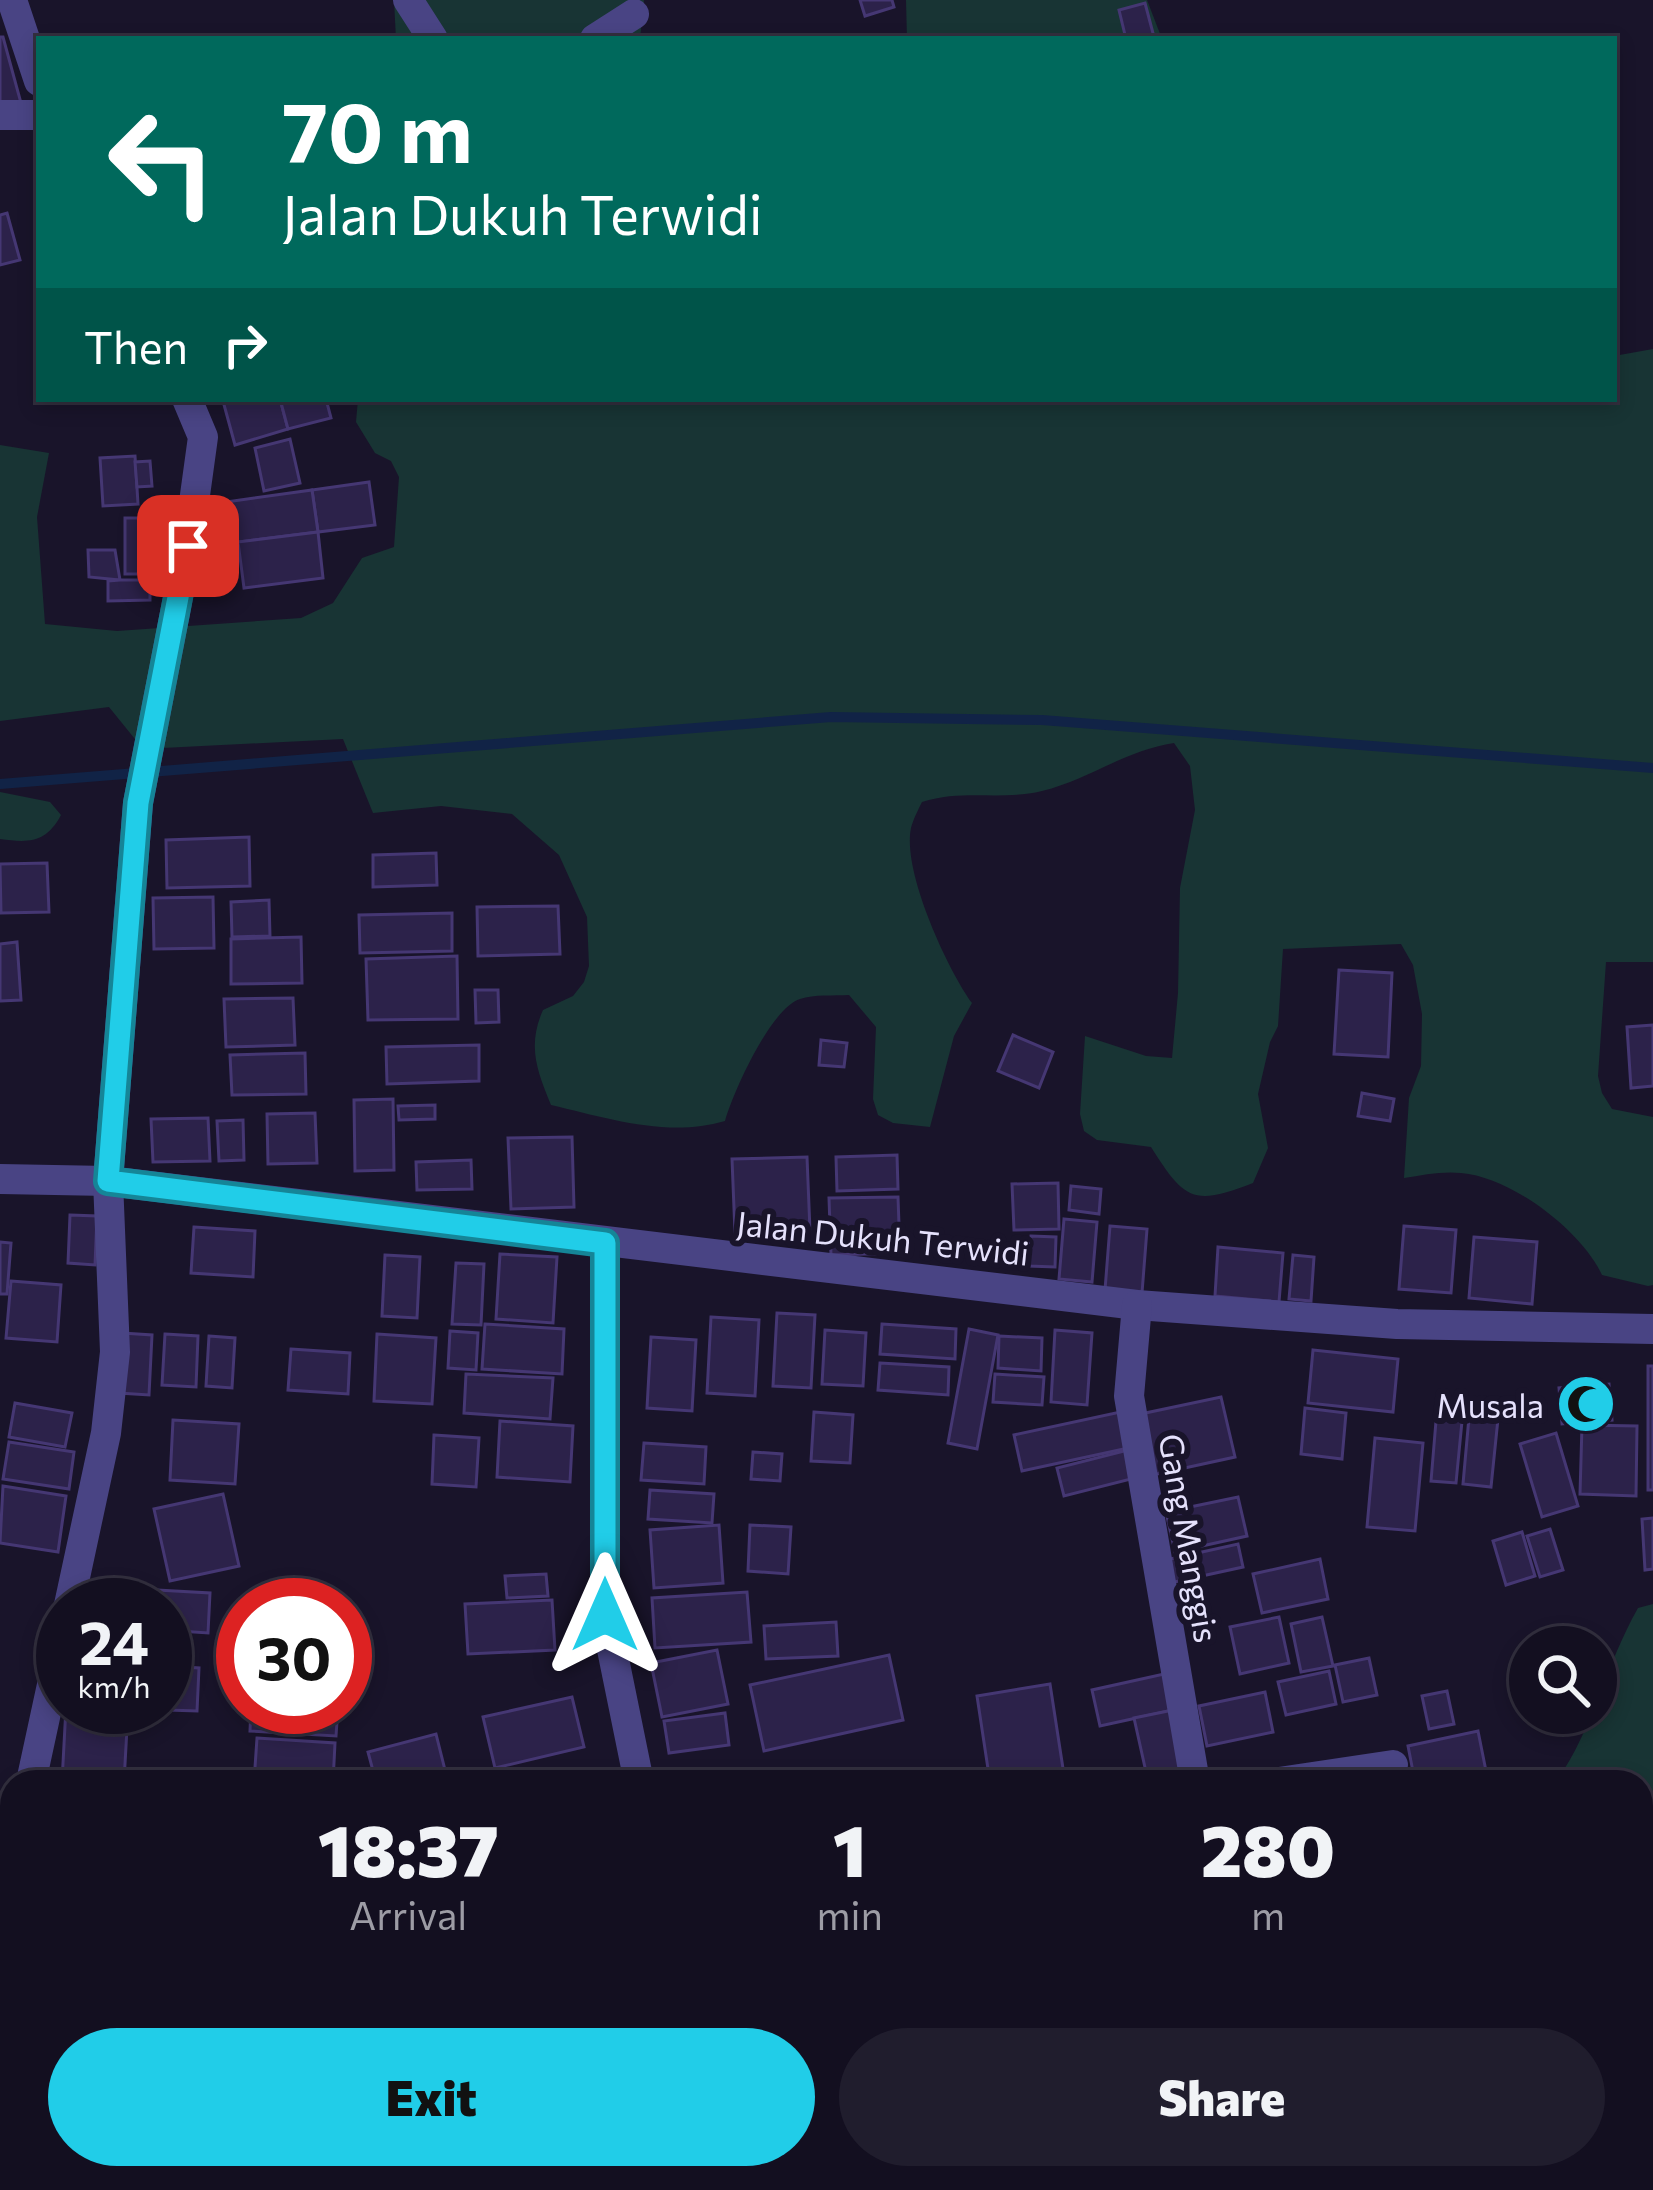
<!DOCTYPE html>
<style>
body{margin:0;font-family:Commissioner,sans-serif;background:#201d2d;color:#f1f3f6;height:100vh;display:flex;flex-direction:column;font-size:45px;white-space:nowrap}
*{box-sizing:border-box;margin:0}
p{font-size:39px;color:#9d9ca5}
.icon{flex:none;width:66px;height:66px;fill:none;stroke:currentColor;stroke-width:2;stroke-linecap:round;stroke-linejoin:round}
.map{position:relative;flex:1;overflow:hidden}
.side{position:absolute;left:0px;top:1770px;width:1653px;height:420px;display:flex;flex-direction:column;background:#130f20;border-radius:36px 36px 0 0;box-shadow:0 6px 18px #0003,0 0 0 3px #322f3e}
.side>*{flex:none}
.guide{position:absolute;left:36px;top:36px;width:1581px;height:366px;border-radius:0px;box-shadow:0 6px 18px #0003,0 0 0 3px #322f3e;background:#00695c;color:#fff;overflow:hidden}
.buttons{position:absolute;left:1509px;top:1626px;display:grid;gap:24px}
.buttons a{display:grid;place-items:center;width:108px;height:108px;border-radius:50%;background:#130f20;box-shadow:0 6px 18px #0003,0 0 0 3px #322f3e;font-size:60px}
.speed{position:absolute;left:36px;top:1578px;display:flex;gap:24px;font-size:60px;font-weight:700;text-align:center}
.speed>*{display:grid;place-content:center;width:156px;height:156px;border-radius:50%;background:#130f20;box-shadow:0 6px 18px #0003,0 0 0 3px #322f3e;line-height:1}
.speed small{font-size:30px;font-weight:400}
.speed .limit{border:18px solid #d22;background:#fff;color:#111}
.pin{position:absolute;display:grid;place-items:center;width:102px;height:102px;color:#fff;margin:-51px;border-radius:24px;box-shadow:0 6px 18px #0006}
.me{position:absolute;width:132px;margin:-66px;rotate:0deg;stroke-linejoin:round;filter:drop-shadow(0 0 9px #0008)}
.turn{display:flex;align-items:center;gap:42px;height:252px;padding:0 48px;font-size:54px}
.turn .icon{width:156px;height:156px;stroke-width:2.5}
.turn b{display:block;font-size:84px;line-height:102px}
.then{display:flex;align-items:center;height:114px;padding:0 48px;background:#0003;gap:24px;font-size:45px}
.eta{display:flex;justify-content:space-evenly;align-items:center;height:204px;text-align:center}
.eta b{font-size:72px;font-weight:800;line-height:84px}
.cta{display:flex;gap:24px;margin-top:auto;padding:24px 48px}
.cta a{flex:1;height:138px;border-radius:72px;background:#21cde8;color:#111;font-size:48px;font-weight:800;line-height:138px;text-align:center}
.cta a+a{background:#201d2d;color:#f1f3f6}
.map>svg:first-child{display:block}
.green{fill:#183434}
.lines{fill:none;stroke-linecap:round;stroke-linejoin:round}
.stream{stroke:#112346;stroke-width:10}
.building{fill:#2c224a;stroke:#453773;stroke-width:3}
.minor{stroke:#494484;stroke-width:30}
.route-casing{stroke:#158597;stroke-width:30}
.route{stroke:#21cde8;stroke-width:21}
.labels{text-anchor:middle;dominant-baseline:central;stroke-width:12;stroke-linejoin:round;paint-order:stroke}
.street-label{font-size:33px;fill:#e5e1fc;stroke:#19142a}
.poi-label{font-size:33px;fill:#e5e1fc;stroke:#19142a;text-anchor:end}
</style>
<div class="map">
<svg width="1653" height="2190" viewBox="0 0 1653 2190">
<rect width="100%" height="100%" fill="#19142a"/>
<g class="green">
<polygon points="394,0 644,0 640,39 396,39"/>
<polygon points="906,0 1147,0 1162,39 907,39"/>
<path d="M 1653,349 L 1653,962 L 1606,962 L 1598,1076 L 1602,1093 L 1612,1109 L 1653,1117 L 1653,1285 L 1648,1286 L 1602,1275 C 1581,1230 1511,1177 1461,1173 C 1442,1171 1423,1175 1404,1178 L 1409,1098 L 1421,1066 L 1422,1014 L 1413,965 L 1401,944 L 1283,949 L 1278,1026 L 1270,1042 L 1258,1094 L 1268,1148 L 1253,1183 C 1194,1206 1185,1201 1151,1147 L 1097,1140 L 1084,1131 L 1080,1114 L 1085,1036 L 1146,1056 L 1172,1058 L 1178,993 L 1180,888 L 1195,810 L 1190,766 L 1174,743 C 1126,750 1088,780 1042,791 C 1000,801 963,789 922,802 C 918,810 913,820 911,828 C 902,871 947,968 972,1003 L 954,1036 L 930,1127 L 893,1123 L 878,1115 L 873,1099 L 876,1027 L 849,995 C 834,996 814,994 800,999 C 771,1008 733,1092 725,1121 C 668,1138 607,1118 551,1105 C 537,1071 527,1046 543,1010 L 573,996 L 584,982 L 589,966 L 587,917 L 559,855 L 512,814 L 441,806 L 373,813 L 343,739 L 143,749 L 109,707 L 0,721 L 0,445 L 49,453 L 37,517 L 45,624 L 117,631 L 301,618 L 333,603 L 362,558 L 394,547 L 399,477 L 391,461 L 375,453 L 356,422 L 358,399 L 1614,399 L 1614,356 Z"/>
<path d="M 0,792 L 50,802 L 61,815 C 46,843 29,843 0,839 Z"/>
<path d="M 1653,1604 L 1653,2190 L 1005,2190 L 1004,2178 L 1641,2178 L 1641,1782 L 1556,1782 C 1595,1726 1604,1668 1638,1608 Z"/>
</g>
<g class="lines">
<g class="stream">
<polyline points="0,784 831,717 1042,720 1653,768"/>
<polyline points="1641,2123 1653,2117"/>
<polyline points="1506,2190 1530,2178"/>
</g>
</g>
<g class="building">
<polygon points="860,0 892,0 894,7 865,16"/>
<polygon points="1145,3 1154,37 1126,39 1119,10"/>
<polygon points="0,37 3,37 24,114 0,112"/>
<polygon points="7,213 20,260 0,265 0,215"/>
<polygon points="230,399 280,399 288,429 235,445 223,401"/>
<polygon points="280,399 326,399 331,418 288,429"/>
<polygon points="290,439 300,483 264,491 255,448"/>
<polygon points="135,456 138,504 103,506 100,458"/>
<polygon points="150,461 152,486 137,487 135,462"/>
<polygon points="369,482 375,525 318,532 312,490"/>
<polygon points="312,490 318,532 231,543 226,502"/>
<rect x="125" y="518" width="51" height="56"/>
<polygon points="318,532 323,578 244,588 238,542"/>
<polygon points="88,550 115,550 120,580 89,577"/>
<polygon points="120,580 150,580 150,600 108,601 108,581"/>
<polygon points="249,837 250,886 167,888 166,840"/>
<polygon points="436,853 437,885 373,887 373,855"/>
<polygon points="47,863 49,912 1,913 0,864"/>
<polygon points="213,897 214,948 154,949 153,898"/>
<polygon points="269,900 270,936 232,937 231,902"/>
<polygon points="558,906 560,954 478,956 477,907"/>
<polygon points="452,913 452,951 360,953 359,915"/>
<polygon points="301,937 302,983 231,984 231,939"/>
<polygon points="17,942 21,1000 0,1001 0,944"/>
<polygon points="457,956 458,1019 368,1020 366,959"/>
<polygon points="1339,970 1392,973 1388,1057 1334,1054"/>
<polygon points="475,990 498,990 499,1022 476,1023"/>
<polygon points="293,998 295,1045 226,1047 224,999"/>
<polygon points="1653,1025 1653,1086 1631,1088 1627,1027"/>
<polygon points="1013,1035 1053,1052 1039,1088 998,1071"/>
<polygon points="821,1040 847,1043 844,1067 819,1065"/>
<polygon points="479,1045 479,1081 387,1084 386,1047"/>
<polygon points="305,1053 306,1094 232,1095 230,1055"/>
<polygon points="1362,1093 1394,1099 1390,1121 1358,1116"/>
<polygon points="393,1099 394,1170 355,1171 354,1100"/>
<polygon points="435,1105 435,1119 399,1120 398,1106"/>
<polygon points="315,1113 317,1163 268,1164 267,1114"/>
<polygon points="208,1118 210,1161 153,1162 151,1119"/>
<polygon points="243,1120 244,1160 219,1161 217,1121"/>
<polygon points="572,1137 574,1207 511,1209 508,1138"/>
<polygon points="897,1155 898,1189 837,1191 836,1157"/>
<polygon points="807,1157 810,1231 735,1233 732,1159"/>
<polygon points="471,1160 472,1189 417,1190 416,1162"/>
<polygon points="1058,1183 1059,1229 1014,1230 1012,1184"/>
<polygon points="1071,1186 1101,1189 1099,1214 1069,1210"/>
<polygon points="898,1197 900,1253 831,1255 829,1198"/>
<polygon points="70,1215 97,1216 95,1265 68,1263"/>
<polygon points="1064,1219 1097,1222 1092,1282 1059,1279"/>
<polygon points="1110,1226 1147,1229 1142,1293 1105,1290"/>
<polygon points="1404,1226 1456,1230 1451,1293 1399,1289"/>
<polygon points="194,1227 255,1231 253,1277 191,1273"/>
<polygon points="1031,1236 1056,1237 1055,1267 1029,1266"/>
<polygon points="1474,1237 1537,1242 1532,1304 1469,1298"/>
<polygon points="0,1242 11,1243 7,1294 0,1294"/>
<polygon points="1218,1247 1283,1253 1279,1302 1215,1296"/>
<polygon points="500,1254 557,1257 553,1323 496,1319"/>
<polygon points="385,1255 420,1257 417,1318 382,1316"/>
<polygon points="1293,1255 1314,1257 1311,1301 1289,1299"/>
<polygon points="456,1263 484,1264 481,1325 452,1324"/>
<polygon points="11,1281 61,1285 57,1342 6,1338"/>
<polygon points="777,1313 815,1315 811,1388 773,1386"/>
<polygon points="711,1317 759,1320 755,1396 707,1393"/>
<polygon points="485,1324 564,1329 562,1374 482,1369"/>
<polygon points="882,1324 956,1329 955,1359 880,1354"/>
<polygon points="969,1329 998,1335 977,1449 948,1443"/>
<polygon points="825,1330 866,1333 863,1386 822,1384"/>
<polygon points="1055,1330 1092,1333 1087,1405 1051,1402"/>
<polygon points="450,1331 478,1333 476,1370 448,1368"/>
<polygon points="122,1333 152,1335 149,1395 119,1393"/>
<polygon points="165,1334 198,1336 196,1387 162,1385"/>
<polygon points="377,1334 436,1338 432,1404 374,1401"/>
<polygon points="209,1336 235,1338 232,1388 206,1386"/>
<polygon points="999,1336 1042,1338 1041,1371 998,1368"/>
<polygon points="651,1337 696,1340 692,1411 647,1408"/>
<polygon points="291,1349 350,1353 348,1394 288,1390"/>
<polygon points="1313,1350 1398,1359 1393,1412 1308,1403"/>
<polygon points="880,1363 949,1367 948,1395 878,1390"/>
<rect x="1648" y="1366" width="5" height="124"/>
<polygon points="466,1374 553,1378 550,1419 464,1413"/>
<polygon points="995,1374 1044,1377 1042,1405 993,1402"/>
<polygon points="1609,1384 1612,1420 1562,1424 1559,1388"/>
<polygon points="1221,1397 1235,1457 1148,1476 1136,1415"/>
<polygon points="15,1403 72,1413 65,1447 9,1437"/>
<polygon points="1470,1406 1499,1409 1491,1487 1463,1484"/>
<polygon points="1305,1408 1346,1413 1342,1459 1301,1454"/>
<polygon points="1437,1409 1463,1411 1456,1483 1431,1481"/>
<polygon points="1125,1411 1133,1447 1022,1471 1014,1435"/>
<polygon points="814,1412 853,1415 850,1463 811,1461"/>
<polygon points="173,1420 239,1424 235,1484 170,1480"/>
<polygon points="500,1421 573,1426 570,1482 497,1477"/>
<polygon points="1582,1425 1637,1426 1636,1496 1580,1494"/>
<polygon points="1556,1433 1578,1506 1542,1517 1520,1444"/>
<polygon points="434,1435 479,1438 476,1487 432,1484"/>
<polygon points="1375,1438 1423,1443 1415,1531 1367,1527"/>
<polygon points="9,1442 74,1452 69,1489 3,1479"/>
<polygon points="644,1443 706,1447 704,1484 641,1480"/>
<polygon points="1128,1450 1135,1478 1064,1496 1057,1468"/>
<polygon points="753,1452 782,1454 780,1481 751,1479"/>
<polygon points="3,1486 66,1496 58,1552 0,1543"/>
<polygon points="650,1490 714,1494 712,1523 648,1519"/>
<polygon points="223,1494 239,1566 170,1581 154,1509"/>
<polygon points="1238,1497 1247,1536 1175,1552 1166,1512"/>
<polygon points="1653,1518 1653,1569 1645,1570 1642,1519"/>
<polygon points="719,1525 723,1583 654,1588 650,1530"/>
<polygon points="750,1525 791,1527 788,1574 748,1571"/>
<polygon points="1550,1529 1563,1570 1540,1577 1527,1536"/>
<polygon points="1522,1532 1535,1576 1506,1585 1493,1541"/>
<polygon points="1238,1544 1243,1567 1170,1583 1166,1560"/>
<polygon points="1320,1559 1328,1599 1262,1613 1253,1574"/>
<polygon points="546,1574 548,1596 507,1598 505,1576"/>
<polygon points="157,1590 210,1593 208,1633 165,1630 165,1605 156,1605"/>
<polygon points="747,1592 751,1642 655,1648 652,1598"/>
<polygon points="552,1600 555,1650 468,1654 465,1604"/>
<polygon points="1279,1617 1289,1663 1240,1674 1230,1627"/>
<polygon points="1322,1617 1333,1666 1301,1672 1291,1624"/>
<polygon points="836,1622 838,1656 766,1659 764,1626"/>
<polygon points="717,1650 728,1704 662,1717 651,1663"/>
<polygon points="889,1655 903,1720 764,1751 750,1685"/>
<polygon points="1369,1658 1377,1695 1343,1702 1335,1665"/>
<polygon points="170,1666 199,1668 197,1711 168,1710"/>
<polygon points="1329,1671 1336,1704 1286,1715 1278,1682"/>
<polygon points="1164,1674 1173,1710 1100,1726 1092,1690"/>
<polygon points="1050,1684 1064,1775 990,1782 977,1696"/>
<polygon points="1447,1691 1454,1724 1429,1729 1422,1696"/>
<polygon points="1265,1692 1273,1732 1207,1746 1199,1706"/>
<polygon points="572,1697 584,1747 495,1768 483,1717"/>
<polygon points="66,1707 128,1710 124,1782 62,1782"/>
<polygon points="251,1707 338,1707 336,1736 250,1731"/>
<polygon points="1173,1710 1187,1772 1148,1781 1134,1718"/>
<polygon points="725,1713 729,1745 669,1753 664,1721"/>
<polygon points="1478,1731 1486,1771 1415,1782 1408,1746"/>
<polygon points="436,1734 448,1782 376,1782 368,1752"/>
<polygon points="257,1738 335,1743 333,1782 254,1782"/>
<polygon points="641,2178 730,2178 693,2190 645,2190"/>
<polygon points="844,2178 939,2178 940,2190 845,2190"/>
</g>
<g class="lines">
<g class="minor">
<polyline points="12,0 39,81"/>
<polyline points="408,0 433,39"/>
<polyline points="595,39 634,14"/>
<polyline points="0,115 39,115"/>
<polyline points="0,1179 108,1181 1137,1305 1397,1324 1653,1329"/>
<polyline points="605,1243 605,1615 639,1782"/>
<polyline points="1137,1305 1129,1396 1195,1782"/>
<polyline points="69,1605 106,1433 115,1352 108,1181 138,803 188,546 203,437 187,399"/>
<polyline points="31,1782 63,1634"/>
<polyline points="1279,1782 1393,1765"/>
<polyline points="12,1870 12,2053"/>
<polyline points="26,2178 27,2190"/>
<polyline points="769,2178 773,2190"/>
</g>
</g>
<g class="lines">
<g class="route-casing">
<polyline id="route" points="188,546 138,803 108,1181 605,1243 605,1615"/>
</g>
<use href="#route" class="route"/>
</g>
<defs>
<g id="mosque-disc" transform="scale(3)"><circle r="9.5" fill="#21cde8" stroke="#19142a"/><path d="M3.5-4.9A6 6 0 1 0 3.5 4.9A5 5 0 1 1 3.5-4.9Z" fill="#111"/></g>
</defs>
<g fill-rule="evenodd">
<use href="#mosque-disc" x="1586" y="1404"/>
</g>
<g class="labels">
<g class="street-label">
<text transform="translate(883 1237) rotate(6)">Jalan Dukuh Terwidi</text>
<text transform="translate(1190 1538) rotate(80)">Gang Manggis</text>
</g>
<g class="poi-label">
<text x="1544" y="1404">Musala</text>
</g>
</g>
</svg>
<div class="buttons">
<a><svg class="icon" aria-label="search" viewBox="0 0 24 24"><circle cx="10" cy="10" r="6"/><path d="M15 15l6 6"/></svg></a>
</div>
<div class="speed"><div>24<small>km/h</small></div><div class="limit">30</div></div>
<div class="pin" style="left:188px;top:546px;background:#d93025"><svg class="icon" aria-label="arrive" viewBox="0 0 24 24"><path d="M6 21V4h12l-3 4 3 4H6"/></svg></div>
<svg class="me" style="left:605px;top:1615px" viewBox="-20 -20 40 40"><path d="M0-17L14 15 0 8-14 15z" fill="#21cde8" stroke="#fff" stroke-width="4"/></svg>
<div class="guide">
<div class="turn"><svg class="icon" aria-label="left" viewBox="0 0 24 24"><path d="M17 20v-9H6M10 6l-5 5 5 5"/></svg><div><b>70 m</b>Jalan Dukuh Terwidi</div></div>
<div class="then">Then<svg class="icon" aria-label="right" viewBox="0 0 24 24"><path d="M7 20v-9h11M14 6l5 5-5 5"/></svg></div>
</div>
<section class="side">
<div class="eta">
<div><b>18:37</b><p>Arrival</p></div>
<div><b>1</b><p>min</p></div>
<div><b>280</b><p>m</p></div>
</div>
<div class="cta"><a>Exit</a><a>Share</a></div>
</section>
</div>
